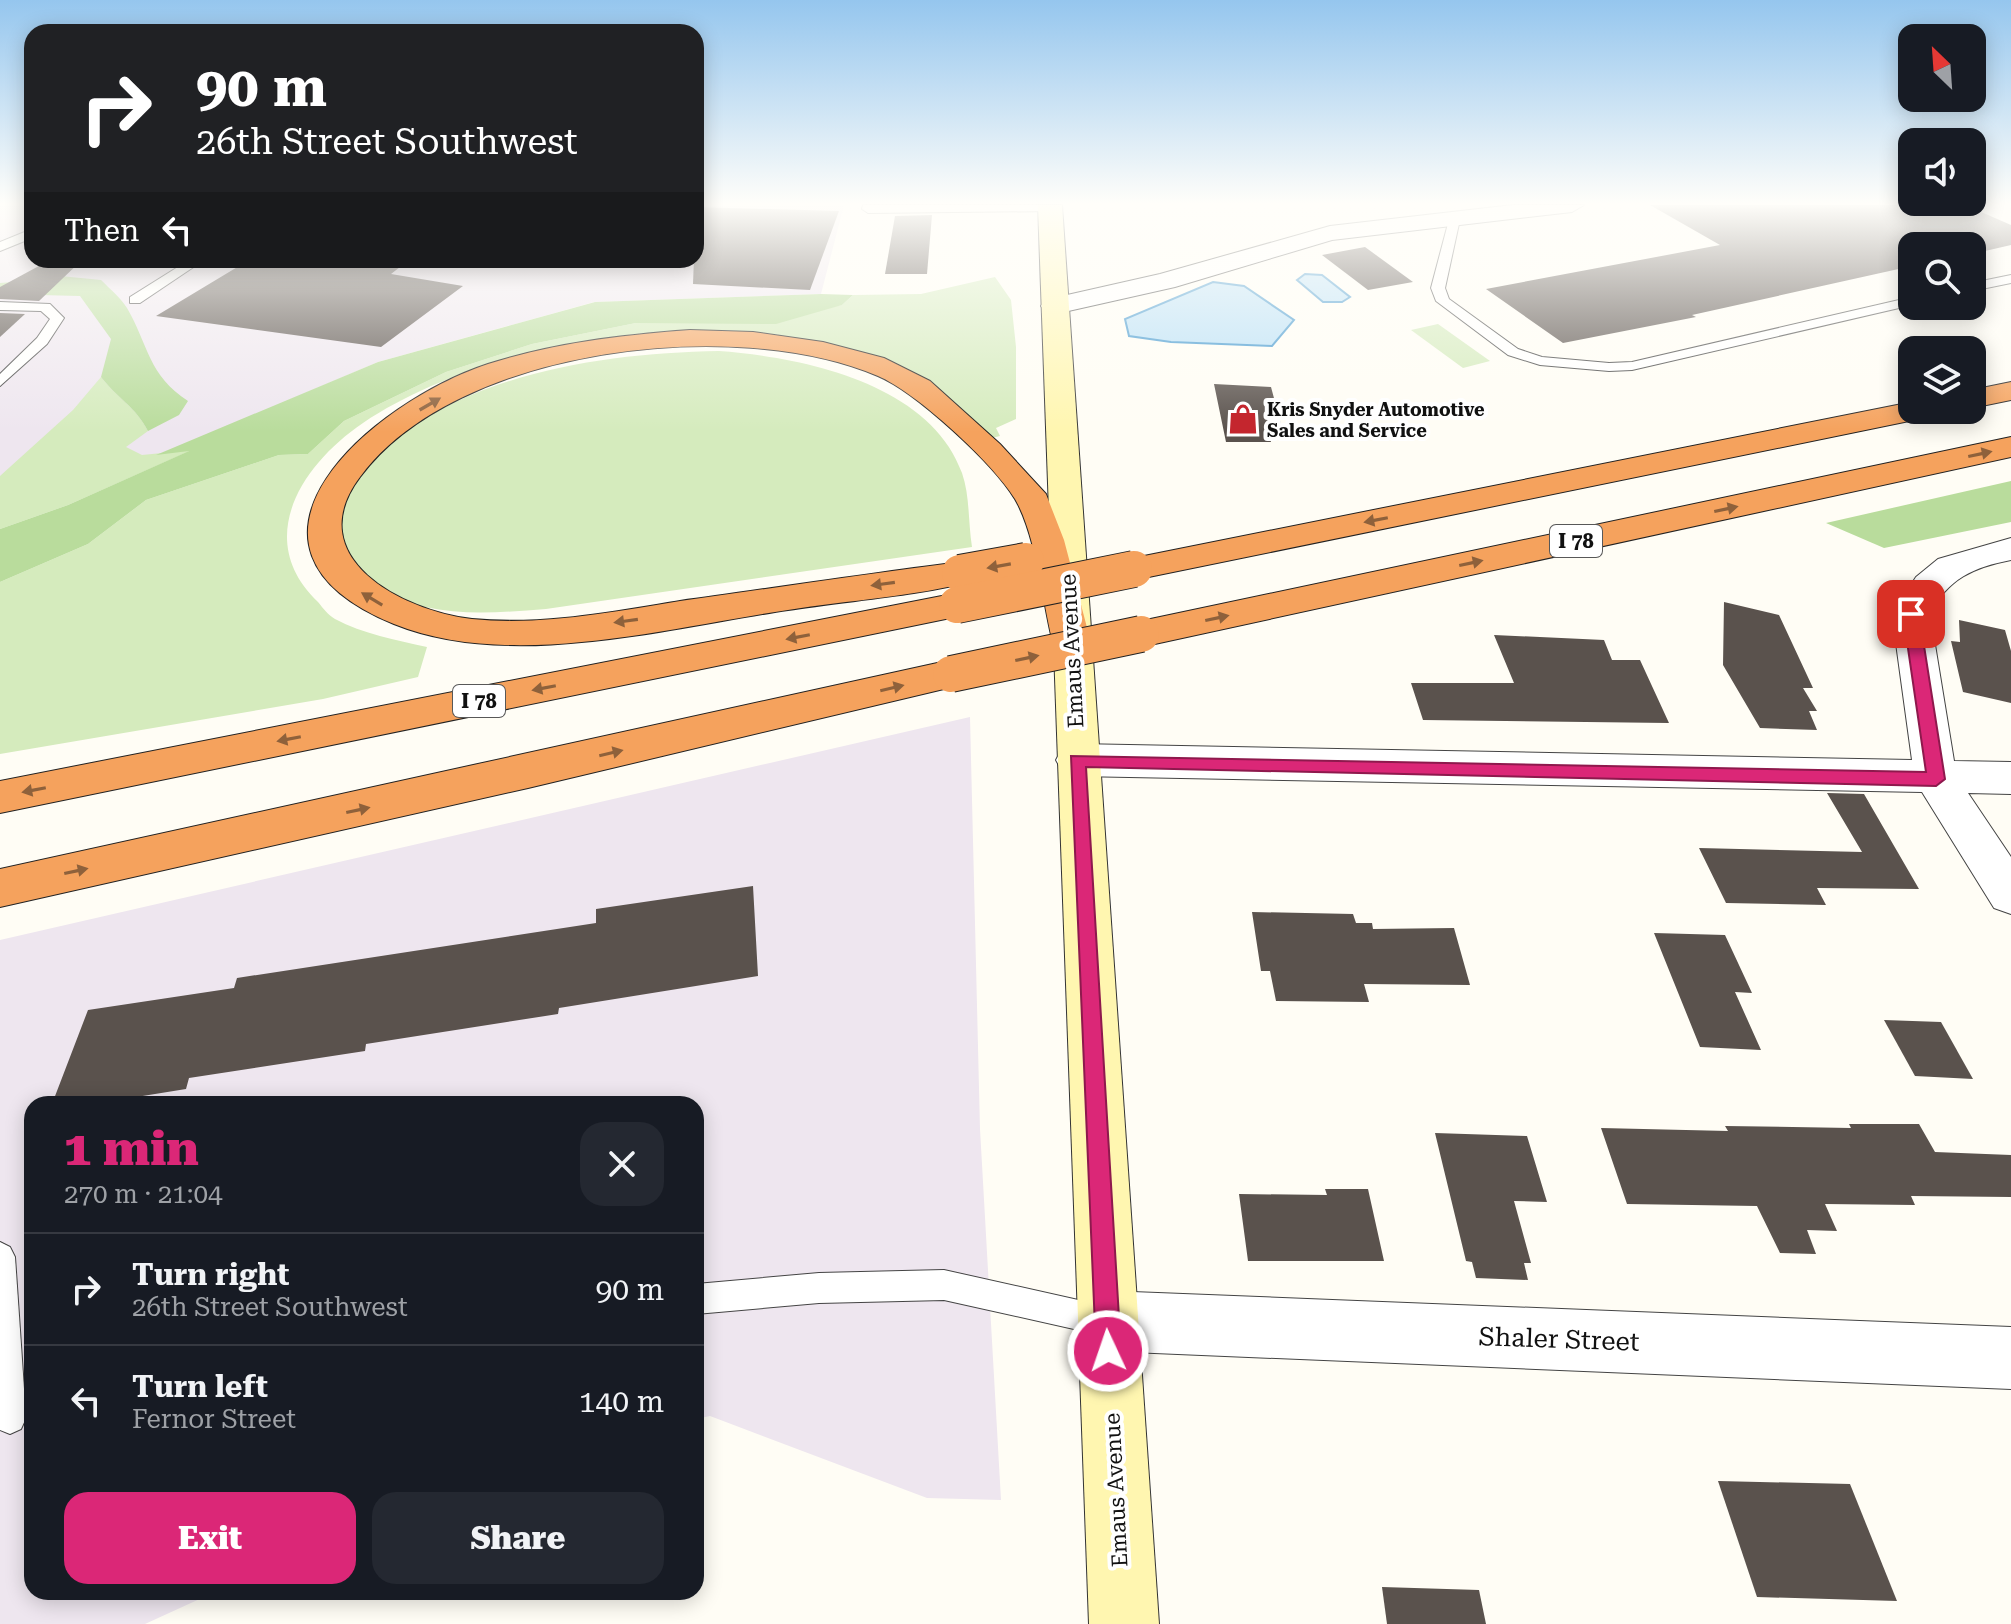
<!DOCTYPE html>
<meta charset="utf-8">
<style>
body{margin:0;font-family:"Roboto Serif",serif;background:#242831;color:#f1f3f6;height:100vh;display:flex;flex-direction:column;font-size:30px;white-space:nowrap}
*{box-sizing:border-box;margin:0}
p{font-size:26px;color:#9ea1a6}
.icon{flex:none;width:44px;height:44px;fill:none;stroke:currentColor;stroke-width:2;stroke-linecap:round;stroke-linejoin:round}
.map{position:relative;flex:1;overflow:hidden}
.details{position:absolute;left:24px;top:1096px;width:680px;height:504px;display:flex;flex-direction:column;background:#171b24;border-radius:24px;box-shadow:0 4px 20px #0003}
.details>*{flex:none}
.banner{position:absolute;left:24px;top:24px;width:680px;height:244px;border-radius:24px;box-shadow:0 4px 20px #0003;background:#202124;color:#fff;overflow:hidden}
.needle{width:52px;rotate:335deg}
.controls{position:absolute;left:1898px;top:24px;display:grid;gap:16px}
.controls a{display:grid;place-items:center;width:88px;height:88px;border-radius:16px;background:#171b24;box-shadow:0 4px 20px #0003;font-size:40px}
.pin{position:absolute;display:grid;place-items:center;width:68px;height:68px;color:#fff;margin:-34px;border-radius:16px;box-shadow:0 4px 12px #0006}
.me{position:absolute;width:88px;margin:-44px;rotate:357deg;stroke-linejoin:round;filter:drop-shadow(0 0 6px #0008)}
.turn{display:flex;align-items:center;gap:28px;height:168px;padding:0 40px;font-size:36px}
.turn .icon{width:104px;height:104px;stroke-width:2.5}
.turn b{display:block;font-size:56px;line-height:68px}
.then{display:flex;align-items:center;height:76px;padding:0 40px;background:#0003;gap:16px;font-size:30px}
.round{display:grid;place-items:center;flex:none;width:84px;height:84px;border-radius:24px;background:#242831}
.summary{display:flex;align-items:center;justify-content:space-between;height:136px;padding:0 40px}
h1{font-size:48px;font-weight:800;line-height:60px;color:#db2777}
.action{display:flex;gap:16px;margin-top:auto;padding:16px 40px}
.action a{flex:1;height:92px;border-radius:24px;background:#db2777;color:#fff;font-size:32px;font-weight:800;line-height:92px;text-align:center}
.action a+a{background:#242831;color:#f1f3f6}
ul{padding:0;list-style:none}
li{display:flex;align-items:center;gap:24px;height:112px;padding:0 40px;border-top:2px solid #363941}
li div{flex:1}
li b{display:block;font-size:30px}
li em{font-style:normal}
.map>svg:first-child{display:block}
.industrial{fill:#eee6ef}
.green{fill:#d5ebbd}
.forest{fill:#b9dc9c}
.water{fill:#b9e0f7;stroke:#3f96cf;stroke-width:2}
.building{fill:#5a524d}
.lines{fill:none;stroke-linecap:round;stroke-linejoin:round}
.lane-casing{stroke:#444;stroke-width:2}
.street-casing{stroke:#444;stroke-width:2}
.secondary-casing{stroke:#333;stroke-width:2}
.highway-casing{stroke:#222;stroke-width:2}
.lane{fill:#fff;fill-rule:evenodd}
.street{fill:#fff;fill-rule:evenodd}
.secondary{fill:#fff6b0;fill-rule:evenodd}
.highway{fill:#f5a25d;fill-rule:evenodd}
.highway-bridge-casing{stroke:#222;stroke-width:38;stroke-linecap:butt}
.highway-bridge{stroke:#f5a25d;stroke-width:36}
.oneway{fill:#8e613b}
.route{fill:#db2777;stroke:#8e194d;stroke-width:2}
.labels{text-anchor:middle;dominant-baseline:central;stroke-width:8;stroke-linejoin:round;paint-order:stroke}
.far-poi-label{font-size:18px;font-weight:bold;fill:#111;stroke:#fff;text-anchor:start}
.shield{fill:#fff;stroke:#585858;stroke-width:2}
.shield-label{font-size:20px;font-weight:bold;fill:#111}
.street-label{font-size:22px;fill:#111;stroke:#fff}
.near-street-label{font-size:26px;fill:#111;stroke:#fff}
</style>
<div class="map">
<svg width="2011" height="1624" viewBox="0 0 2011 1624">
<rect width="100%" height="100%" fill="#fffdf5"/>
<g class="industrial">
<polygon points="0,205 32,205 32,260 696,260 696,205 844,205 821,294 594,302 378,362 186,444 0,513"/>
<polygon points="970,717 980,1129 1001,1500 927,1498 710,1416 696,1419 696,1104 32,1104 32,1592 215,1592 145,1624 0,1624 0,940"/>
</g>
<g class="green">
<path d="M 995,277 L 1011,300 L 1016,347 L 1016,419 L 996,428 L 1000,436 L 988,439 C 958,396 916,381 869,363 C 834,349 801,337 764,333 C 641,320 467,353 363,423 C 301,465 253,540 318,602 C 323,608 328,615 335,619 C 363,634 396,640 427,647 L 418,677 L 323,699 L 0,754 L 0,582 L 88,544 L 146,500 L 279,455 L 308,454 L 344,421 L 446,372 L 532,344 L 636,323 L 693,322 L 842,305 L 853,295 L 921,294 Z"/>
<polygon points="1438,324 1490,361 1463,368 1411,330"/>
<path d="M 719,351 C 801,357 930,383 962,473 C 970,496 968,522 972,547 L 546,609 C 506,612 465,616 425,607 C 377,595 326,558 341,501 C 347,482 390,442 406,430 C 496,369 614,353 719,351 Z"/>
<path d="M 101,377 C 117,398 136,407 148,431 L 126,447 L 142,455 L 192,450 L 68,505 L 0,529 L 0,476 L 73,410 Z"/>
</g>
<g class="forest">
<path d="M 30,273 L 101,280 C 110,289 120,297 127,308 C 149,346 148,375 188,401 L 179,415 L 148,431 C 136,407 117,398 101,377 L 111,339 L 80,296 L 0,294 L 0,283 L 13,282 Z"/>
<polygon points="821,294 853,295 842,305 776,324 636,323 532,344 446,372 344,421 308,454 279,455 146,500 88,544 0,582 0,529 68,505 189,451 156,455 378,362 595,302"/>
<polygon points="2011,481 2011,522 1884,548 1826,523"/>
</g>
<g class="water">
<polygon points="1305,274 1322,275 1350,297 1342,302 1323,302 1297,280"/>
<polygon points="1213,282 1244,286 1294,320 1272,346 1171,342 1129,336 1125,319"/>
</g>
<g class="building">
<polygon points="1650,205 1979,205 1979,211 2011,225 2011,245 1972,254 1972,246 1912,246 1912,266 1692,315 1696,317 1563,343 1486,289 1720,245"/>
<polygon points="696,207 839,211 810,290 693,284"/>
<polygon points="932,215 927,274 885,274 895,216"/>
<polygon points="1365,247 1413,282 1368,290 1322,255"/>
<polygon points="50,260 82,260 39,301 0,299 0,287"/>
<polygon points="249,260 409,260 391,274 463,286 381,347 156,316"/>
<polygon points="0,313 25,314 0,337"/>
<polygon points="1214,384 1271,387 1282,428 1267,428 1271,442 1226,442"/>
<polygon points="1724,602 1779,615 1813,688 1803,688 1817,711 1809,711 1817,730 1760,728 1723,665"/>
<polygon points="1959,620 2005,630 2011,651 2011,703 1963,692 1951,641 1960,642"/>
<polygon points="1494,635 1604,640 1612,660 1640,660 1669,723 1423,720 1411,683 1514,683"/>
<polygon points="1827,793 1864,794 1919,889 1817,888 1826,905 1726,903 1699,848 1862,852"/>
<polygon points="753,886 758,976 559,1008 558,1014 366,1044 365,1051 189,1078 186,1089 93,1104 52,1104 88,1010 234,988 237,978 596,923 596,909"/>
<polygon points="1252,912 1353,914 1356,923 1372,923 1373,929 1454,928 1470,985 1364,984 1369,1002 1276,1001 1270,971 1261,971"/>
<polygon points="1654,933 1725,935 1752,993 1735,992 1761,1050 1700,1047"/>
<polygon points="1884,1020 1941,1022 1973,1079 1915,1076"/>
<polygon points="1849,1124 1919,1124 1935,1152 2011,1155 2011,1197 1911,1196 1915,1205 1825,1204 1837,1231 1807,1230 1816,1254 1780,1253 1757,1206 1627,1204 1601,1128 1728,1131 1725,1126 1851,1128"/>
<polygon points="1435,1133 1527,1136 1547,1202 1514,1201 1531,1263 1524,1263 1528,1280 1476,1278 1472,1262 1466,1261"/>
<polygon points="1325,1189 1368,1189 1384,1261 1248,1261 1239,1194 1327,1195"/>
<polygon points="1718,1481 1850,1484 1897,1601 1757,1597"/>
<polygon points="1382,1587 1479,1590 1486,1624 1387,1624"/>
</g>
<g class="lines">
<g class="lane-casing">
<g id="lane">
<polygon points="863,205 1055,205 1057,207 1051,211 868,213 862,209"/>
<polygon points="1450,216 1460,219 1445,288 1449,299 1518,349 1542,357 1609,363 1632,362 1912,297 1912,305 1632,370 1609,371 1540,365 1508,355 1436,301 1431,288"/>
<polygon points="32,229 32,238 0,251 0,242"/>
<polygon points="189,260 204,260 140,303 130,303 130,297"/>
<polygon points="2011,275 2011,283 1972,291 1972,283"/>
<polygon points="0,302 50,304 64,318 47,344 0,386 0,374 37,338 50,319 41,311 0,310"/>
<polygon points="0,1242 10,1247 15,1257 26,1418 21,1429 10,1434 0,1430"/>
<polygon points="944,1270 1105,1306 1116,1310 1120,1321 1116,1332 1105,1336 944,1300 819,1303 696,1314 696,1284 819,1273"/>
</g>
</g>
<g class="street-casing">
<g id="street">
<polygon points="1513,205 1584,205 1572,212 1332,240 1175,287 1055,314 1045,312 1041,306 1045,300 1160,274 1330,226"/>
<path d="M 2011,538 L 2011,560 C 1974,567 1947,579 1930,614 L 1954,761 L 2011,762 L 2011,794 L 1968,793 L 2011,857 L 2011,914 L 1994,908 L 1922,792 L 1077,776 L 1062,771 L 1056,760 L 1062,749 L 1077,744 L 1912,760 L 1892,614 L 1916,577 L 1938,559 Z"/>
<polygon points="1107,1291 2011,1327 2011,1389 1107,1351 1085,1343 1077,1321 1085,1299"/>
</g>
</g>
<g class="secondary-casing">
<polygon id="secondary" points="1038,205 1062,205 1159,1624 1089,1624"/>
</g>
<g class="highway-casing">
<g id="highway">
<path d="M 690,330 L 753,332 L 823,342 L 884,358 L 930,381 L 1000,444 L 1046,494 L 1064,540 L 1090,639 L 1085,648 L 1071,652 L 1057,648 L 1052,639 C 1042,598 1036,535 1015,499 C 993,463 916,392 878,376 C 736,315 456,347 360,477 C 299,558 403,611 472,619 C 541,626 612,612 680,601 C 773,588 867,574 960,562 L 973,565 L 978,573 L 973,581 C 913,597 849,600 788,610 C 667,628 510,671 394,624 C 203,546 373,402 488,364 C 554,343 621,335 690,330 Z"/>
<polygon points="2011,382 2011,400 1972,408 1972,390"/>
<polygon points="1912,402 1912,410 1934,410 1930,417 1919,419 1134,580 1121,577 1116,569 1121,561 1134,558"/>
<polygon points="2011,437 2011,457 1141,647 1128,643 1122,634 1128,625 1141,621"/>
<polygon points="957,593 970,596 976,605 970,614 0,813 0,781"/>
<polygon points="951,660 965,664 971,674 965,684 528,788 0,907 0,869"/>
</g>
</g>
<use href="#lane" class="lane"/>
<use href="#street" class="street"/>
<use href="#secondary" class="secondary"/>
<use href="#highway" class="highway"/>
<g class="highway-bridge-casing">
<g id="highway-bridge">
<polyline points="960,573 1026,561"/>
<polyline points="957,605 1134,569"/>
<polyline points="951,674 1141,634"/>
</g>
</g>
<use href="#highway-bridge" class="highway-bridge"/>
</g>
<defs><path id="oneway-solid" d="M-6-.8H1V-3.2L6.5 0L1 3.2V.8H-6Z" transform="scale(2)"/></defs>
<g class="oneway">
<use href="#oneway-solid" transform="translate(430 404) rotate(-30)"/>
<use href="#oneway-solid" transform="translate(1980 454) rotate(-12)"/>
<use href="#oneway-solid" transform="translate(1726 509) rotate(-12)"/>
<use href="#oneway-solid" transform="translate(1376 520) rotate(169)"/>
<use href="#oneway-solid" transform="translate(1471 563) rotate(-12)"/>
<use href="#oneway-solid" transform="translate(999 566) rotate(170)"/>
<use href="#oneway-solid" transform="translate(883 584) rotate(172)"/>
<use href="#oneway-solid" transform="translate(372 599) rotate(-149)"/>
<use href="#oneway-solid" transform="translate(1217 618) rotate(-12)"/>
<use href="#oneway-solid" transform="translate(626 621) rotate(172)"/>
<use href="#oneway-solid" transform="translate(798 637) rotate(169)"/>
<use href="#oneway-solid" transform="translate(1027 658) rotate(-12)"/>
<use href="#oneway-solid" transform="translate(544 688) rotate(169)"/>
<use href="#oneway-solid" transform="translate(892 688) rotate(-13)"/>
<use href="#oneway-solid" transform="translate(289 739) rotate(169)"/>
<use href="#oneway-solid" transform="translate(611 753) rotate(-13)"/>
<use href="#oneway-solid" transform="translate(34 790) rotate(169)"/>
<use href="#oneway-solid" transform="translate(358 810) rotate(-12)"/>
<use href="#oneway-solid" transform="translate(76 871) rotate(-12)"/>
</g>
<linearGradient id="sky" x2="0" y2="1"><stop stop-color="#95c6ee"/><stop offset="0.47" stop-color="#fffefa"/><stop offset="1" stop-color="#fffefa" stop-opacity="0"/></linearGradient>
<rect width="2011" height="432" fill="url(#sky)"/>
<polygon class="route" points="1911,609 1919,614 1945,779 1936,786 1086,767 1121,1351 1117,1360 1108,1364 1099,1360 1096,1351 1071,756 1926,772 1903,614"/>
<defs>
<g id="shop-bare" transform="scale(2.4)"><path d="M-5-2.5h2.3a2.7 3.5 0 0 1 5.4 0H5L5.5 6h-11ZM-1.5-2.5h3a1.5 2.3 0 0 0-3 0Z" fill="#c4262e" stroke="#fff" stroke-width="2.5" paint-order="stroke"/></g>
</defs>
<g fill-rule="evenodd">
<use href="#shop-bare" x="1243" y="419"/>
</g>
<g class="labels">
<g class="far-poi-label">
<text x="1267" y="409">Kris Snyder Automotive<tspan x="1267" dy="21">Sales and Service</tspan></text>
</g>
<g class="shield">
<rect x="1550" y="525" width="52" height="32" rx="6"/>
<rect x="453" y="685" width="52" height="32" rx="6"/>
</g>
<g class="shield-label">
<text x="1576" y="541">I 78</text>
<text x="479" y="701">I 78</text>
</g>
<g class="street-label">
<text transform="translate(1072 651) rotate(-93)">Emaus Avenue</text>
<text transform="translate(1116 1490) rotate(-93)">Emaus Avenue</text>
</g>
<g class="near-street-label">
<text transform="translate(1559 1339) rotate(2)">Shaler Street</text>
</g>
</g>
</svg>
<div class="controls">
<a><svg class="needle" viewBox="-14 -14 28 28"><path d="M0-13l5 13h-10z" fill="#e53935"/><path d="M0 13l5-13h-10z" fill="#9ea1a6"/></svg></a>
<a><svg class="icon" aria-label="sound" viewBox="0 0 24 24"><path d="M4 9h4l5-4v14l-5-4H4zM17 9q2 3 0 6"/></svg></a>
<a><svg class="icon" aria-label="search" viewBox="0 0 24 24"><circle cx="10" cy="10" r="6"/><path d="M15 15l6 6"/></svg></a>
<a><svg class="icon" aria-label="layers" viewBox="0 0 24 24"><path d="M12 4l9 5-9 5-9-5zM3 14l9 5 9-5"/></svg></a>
</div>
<div class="pin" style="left:1911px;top:614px;background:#d93025"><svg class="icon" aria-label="arrive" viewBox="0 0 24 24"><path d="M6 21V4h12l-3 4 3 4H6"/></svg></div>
<svg class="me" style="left:1108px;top:1351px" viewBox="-20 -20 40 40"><circle r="17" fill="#db2777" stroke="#fff" stroke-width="3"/><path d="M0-11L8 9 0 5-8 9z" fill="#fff"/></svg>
<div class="banner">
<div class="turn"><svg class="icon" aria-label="right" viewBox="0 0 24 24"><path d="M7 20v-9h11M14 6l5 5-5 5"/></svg><div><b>90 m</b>26th Street Southwest</div></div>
<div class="then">Then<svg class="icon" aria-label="left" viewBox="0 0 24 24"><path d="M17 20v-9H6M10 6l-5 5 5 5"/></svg></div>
</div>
<section class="details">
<div class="summary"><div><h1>1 min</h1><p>270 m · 21:04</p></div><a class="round"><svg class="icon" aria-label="close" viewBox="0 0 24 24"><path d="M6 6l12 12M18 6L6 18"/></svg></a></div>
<ul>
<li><svg class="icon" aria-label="right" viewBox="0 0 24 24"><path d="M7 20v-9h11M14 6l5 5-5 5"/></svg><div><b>Turn right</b><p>26th Street Southwest</p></div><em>90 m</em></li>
<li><svg class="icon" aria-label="left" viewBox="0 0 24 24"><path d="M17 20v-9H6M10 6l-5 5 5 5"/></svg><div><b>Turn left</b><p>Fernor Street</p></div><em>140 m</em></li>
</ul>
<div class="action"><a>Exit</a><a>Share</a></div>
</section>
</div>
